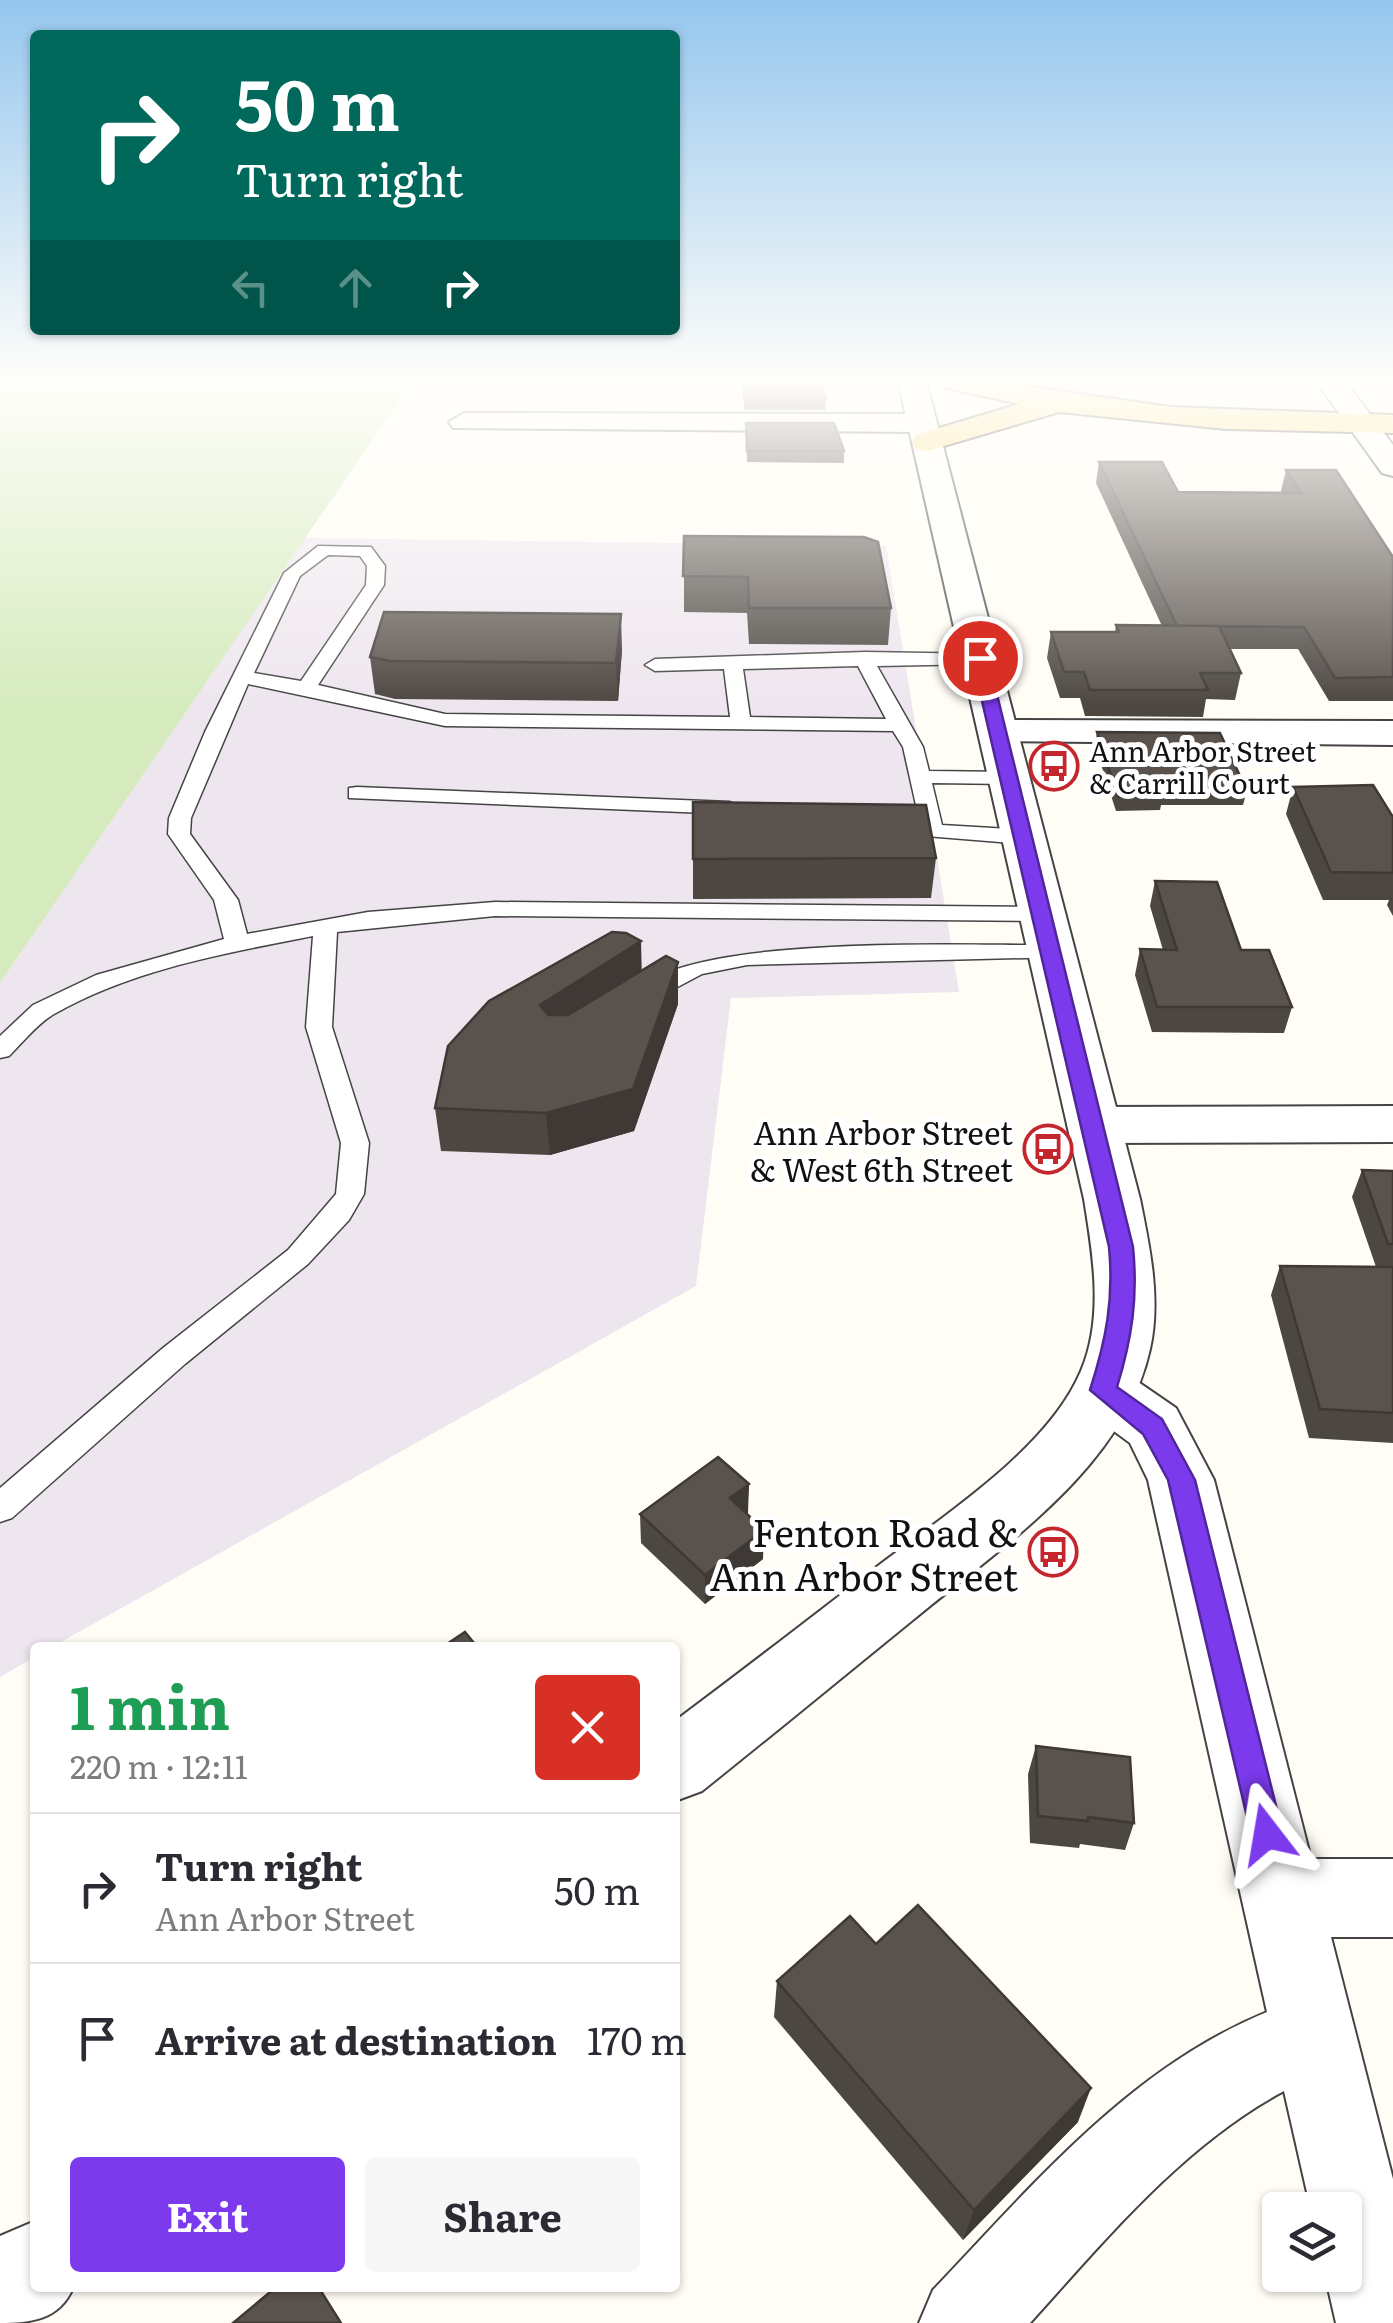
<!DOCTYPE html>
<meta charset="utf-8">
<style>
body{margin:0;font-family:Literata,serif;background:#f7f7f7;color:#2b2b33;height:100vh;display:flex;flex-direction:column;font-size:38px;white-space:nowrap}
*{box-sizing:border-box;margin:0}
p{font-size:32px;color:#7c7c81}
.icon{flex:none;width:55px;height:55px;fill:none;stroke:currentColor;stroke-width:2;stroke-linecap:round;stroke-linejoin:round}
.map{position:relative;flex:1;overflow:hidden}
.details{position:absolute;left:30px;top:1642px;width:650px;height:650px;display:flex;flex-direction:column;background:#fff;border-radius:10px;box-shadow:0 2px 8px #0004}
.details>*{flex:none}
.top-card{position:absolute;left:30px;top:30px;width:650px;height:305px;border-radius:10px;box-shadow:0 2px 8px #0004;background:#00695c;color:#fff;overflow:hidden}
.buttons{position:absolute;left:1262px;top:2192px;display:grid;gap:20px}
.buttons a{display:grid;place-items:center;width:100px;height:100px;border-radius:10px;background:#fff;box-shadow:0 2px 8px #0004;font-size:50px}
.pin{position:absolute;display:grid;place-items:center;width:85px;height:85px;color:#fff;margin:-42px;border:5px solid #fff;border-radius:50%;box-shadow:0 2px 10px #0007}
.me{position:absolute;width:110px;margin:-55px;rotate:346deg;stroke-linejoin:round;filter:drop-shadow(0 0 8px #0008)}
.turn{display:flex;align-items:center;gap:35px;height:210px;padding:0 40px;font-size:45px}
.turn .icon{width:130px;height:130px;stroke-width:2.5}
.turn b{display:block;font-size:70px;line-height:85px}
.lanes{display:flex;align-items:center;height:95px;padding:0 40px;background:#0003;justify-content:center;gap:50px;direction:ltr}
.lanes .off{opacity:.35}
.round{display:grid;place-items:center;flex:none;width:105px;height:105px;border-radius:10px;background:#f7f7f7}
.headline{display:flex;align-items:center;justify-content:space-between;height:170px;padding:0 40px}
h1{font-size:60px;font-weight:700;line-height:75px;color:#1e9e55}
.cta{display:flex;gap:20px;margin-top:auto;padding:20px 40px}
.cta a{flex:1;height:115px;border-radius:10px;background:#7c3aed;color:#fff;font-size:40px;font-weight:700;line-height:115px;text-align:center}
.cta a+a{background:#f7f7f7;color:#2b2b33}
ul{padding:0;list-style:none}
li{display:flex;align-items:center;gap:30px;height:150px;padding:0 40px;border-top:2px solid #e1e1e2}
li div{flex:1}
li b{display:block;font-size:38px}
li em{font-style:normal}
.map>svg:first-child{display:block}
.industrial{fill:#eee6ef}
.green{fill:#d5ebbd}
.lines{fill:none;stroke-linecap:round;stroke-linejoin:round}
.service-casing{stroke:#444;stroke-width:3}
.minor-casing{stroke:#444;stroke-width:4}
.tertiary-casing{stroke:#444;stroke-width:4}
.primary-casing{stroke:#222;stroke-width:4}
.service{fill:#fff;fill-rule:evenodd}
.minor{fill:#fff;fill-rule:evenodd}
.tertiary{fill:#fff;fill-rule:evenodd}
.primary{fill:#f9d66b;fill-rule:evenodd}
.wall{fill:#4d4742}
.shaded-wall{fill:#3f3936}
.building{fill:#5a524d;stroke:#3f3936;stroke-width:2.5}
.route{fill:#7c3aed;stroke:#51269a;stroke-width:2.5}
.labels{text-anchor:middle;dominant-baseline:central;stroke-width:10;stroke-linejoin:round;paint-order:stroke}
.far-poi-label{font-size:28px;fill:#111;stroke:#fff;text-anchor:start}
.poi-label{font-size:32px;fill:#111;stroke:#fff;text-anchor:end}
.near-poi-label{font-size:38px;fill:#111;stroke:#fff;text-anchor:end}
</style>
<div class="map">
<svg width="1393" height="2323" viewBox="0 0 1393 2323">
<rect width="100%" height="100%" fill="#fffdf5"/>
<polygon class="industrial" points="304,538 886,546 959,992 731,998 696,1286 52,1647 35,1648 35,1657 0,1677 0,983"/>
<polygon class="green" points="0,381 413,381 0,983"/>
<g class="lines">
<g class="service-casing">
<g id="service">
<path d="M 318,546 L 371,547 L 385,566 L 384,585 L 318,685 L 445,714 L 730,717 L 724,669 L 655,671 L 645,665 L 655,659 L 865,652 L 987,654 L 990,658 L 980,664 L 877,666 L 923,747 L 929,771 L 1010,772 L 1021,778 L 1010,784 L 932,783 L 942,825 L 1025,830 L 1036,837 L 1025,844 L 889,833 L 889,823 L 920,823 L 903,747 L 893,731 L 445,726 L 248,684 L 191,818 L 190,834 L 238,900 L 247,934 L 368,912 L 495,902 L 1043,907 L 1055,914 L 1043,921 L 495,916 L 337,932 L 332,1027 L 369,1143 L 364,1194 L 349,1220 L 308,1264 L 185,1364 L 12,1518 L 0,1522 L 0,1488 L 163,1348 L 288,1250 L 336,1194 L 341,1143 L 306,1027 L 313,936 C 226,953 133,969 54,1014 C 38,1023 23,1042 9,1056 L 0,1058 L 0,1036 L 33,1005 L 96,975 L 224,939 L 214,900 L 168,834 L 169,818 L 205,732 L 284,573 ZM 328,555 L 360,556 L 367,566 L 366,585 L 301,681 L 254,673 L 300,576 ZM 858,666 L 886,719 L 750,717 L 743,669 Z"/>
<polygon points="357,787 730,802 741,808 730,814 349,798 349,788"/>
<path d="M 1053,945 L 1061,947 L 1065,952 L 1061,957 L 747,965 L 702,974 L 655,999 L 637,999 L 634,994 C 682,933 970,946 1053,945 Z"/>
</g>
</g>
<g class="minor-casing">
<g id="minor">
<polygon points="1316,381 1345,381 1393,445 1393,476 1382,473"/>
<polygon points="464,413 922,414 937,423 922,432 453,428 449,422"/>
<polygon points="999,720 1393,721 1393,745 985,741 979,732 985,723"/>
<polygon points="1393,1106 1393,1142 1094,1143 1075,1138 1067,1125 1075,1112 1094,1107"/>
<path d="M 1103,1366 L 1125,1373 L 1176,1408 L 1214,1480 L 1311,1859 L 1393,1859 L 1393,1937 L 1331,1937 L 1393,2179 L 1393,2323 L 1336,2323 L 1325,2275 L 1345,2275 L 1345,2210 L 1311,2210 L 1284,2091 C 1183,2145 1106,2239 1030,2323 L 919,2323 L 933,2290 C 1033,2185 1130,2068 1267,2012 L 1148,1480 L 1130,1443 L 1081,1407 L 1072,1390 L 1081,1373 Z"/>
</g>
</g>
<g class="tertiary-casing">
<g id="tertiary">
<path d="M 898,381 L 926,381 L 1140,1199 C 1150,1248 1161,1300 1150,1349 C 1124,1468 1001,1547 914,1619 C 843,1677 773,1734 702,1791 L 675,1801 L 675,1721 C 742,1671 808,1620 874,1569 C 940,1518 1048,1450 1081,1371 C 1104,1317 1093,1255 1084,1199 Z"/>
<path d="M 35,2221 L 35,2288 L 73,2288 C 59,2320 31,2323 0,2323 L 0,2236 Z"/>
</g>
</g>
<g class="primary-casing">
<polygon id="primary" points="938,381 990,381 1171,407 1393,415 1393,433 1226,429 1059,412 927,451 916,449 912,442 916,435 1019,404 942,387"/>
</g>
<use href="#service" class="service"/>
<use href="#minor" class="minor"/>
<use href="#tertiary" class="tertiary"/>
<use href="#primary" class="primary"/>
</g>
<g class="wall">
<polygon points="744,383 826,399 825,410 744,410"/>
<polygon points="746,423 844,451 844,463 747,462"/>
<polygon points="1099,462 1178,492 1282,493 1281,491 1286,470 1393,557 1393,701 1329,701 1298,649 1230,649 1241,673 1235,700 1206,699 1203,717 1085,716 1080,698 1060,698 1047,658 1051,632 1115,632 1116,625 1162,626 1096,483"/>
<polygon points="684,536 891,608 888,645 749,644 747,613 684,612"/>
<polygon points="622,650 618,701 395,699 375,694 370,657"/>
<polygon points="1097,732 1247,791 1243,805 1161,805 1160,810 1116,811 1095,746"/>
<polygon points="1293,787 1393,817 1393,916 1387,905 1389,900 1323,900 1286,814"/>
<polygon points="693,802 936,858 931,898 693,899"/>
<polygon points="1155,881 1241,950 1292,1007 1284,1033 1152,1032 1135,975 1140,949 1163,950 1150,906"/>
<polygon points="678,962 678,1004 634,1131 550,1155 441,1151 435,1108 642,970"/>
<polygon points="1362,1170 1393,1171 1393,1443 1309,1438 1271,1295 1280,1266 1376,1267 1352,1197"/>
<polygon points="749,1484 747,1514 763,1559 705,1604 641,1543 640,1514"/>
<polygon points="1036,1746 1134,1823 1125,1850 1080,1844 1079,1848 1030,1843 1028,1774"/>
<polygon points="876,1944 1078,2122 963,2240 774,2017 777,1981"/>
</g>
<g class="shaded-wall">
<polygon points="621,614 622,650 618,701 616,663"/>
<polygon points="641,941 642,982 543,1046 540,1005"/>
<polygon points="678,962 678,1004 634,1131 550,1155 546,1113"/>
<polygon points="749,1484 748,1513 729,1528 730,1498"/>
<polygon points="764,1530 763,1559 705,1604 705,1575"/>
<polygon points="1091,2088 1078,2122 963,2240 974,2210"/>
</g>
<g class="building">
<polygon points="820,381 826,399 744,398 744,383"/>
<polygon points="746,423 834,423 844,451 747,451"/>
<polygon points="1099,462 1162,462 1178,492 1301,493 1286,470 1336,470 1393,557 1393,677 1335,678 1304,627 1177,626"/>
<polygon points="684,536 864,537 878,542 891,608 749,608 748,577 683,576"/>
<polygon points="384,612 621,614 616,663 390,661 370,657"/>
<polygon points="1116,625 1219,626 1241,673 1200,673 1208,690 1090,690 1084,672 1064,672 1051,632 1119,632"/>
<polygon points="1097,732 1220,733 1247,791 1161,791 1163,796 1118,797"/>
<polygon points="1373,785 1393,817 1393,873 1331,872 1293,787"/>
<polygon points="693,802 926,805 936,858 693,859"/>
<polygon points="1155,881 1217,882 1241,950 1269,950 1292,1007 1157,1007 1140,949 1177,950"/>
<polygon points="612,932 626,933 641,941 540,1005 548,1015 568,1015 666,956 678,962 633,1089 546,1113 435,1108 448,1046 489,1001"/>
<polygon points="1362,1170 1393,1171 1393,1244 1388,1244"/>
<polygon points="1280,1266 1393,1267 1393,1413 1320,1409"/>
<polygon points="718,1457 749,1484 730,1498 764,1530 705,1575 640,1514"/>
<polygon points="465,1632 478,1648 441,1648"/>
<polygon points="1036,1746 1130,1757 1134,1823 1088,1817 1088,1821 1038,1816"/>
<polygon points="918,1905 1091,2088 974,2210 777,1981 850,1916 876,1944"/>
<polygon points="275,2288 319,2288 341,2323 233,2323"/>
</g>
<linearGradient id="sky" x2="0" y2="1"><stop stop-color="#95c6ee"/><stop offset="0.54" stop-color="#fffefa"/><stop offset="1" stop-color="#fffefa" stop-opacity="0"/></linearGradient>
<rect width="1393" height="706" fill="url(#sky)"/>
<path class="route" d="M 980,653 L 988,658 L 1133,1247 C 1138,1298 1132,1338 1117,1387 L 1162,1419 L 1195,1480 L 1283,1834 L 1279,1845 L 1267,1850 L 1256,1845 L 1251,1834 L 1168,1480 L 1143,1434 L 1090,1390 C 1106,1340 1114,1300 1109,1247 L 972,658 Z"/>
<defs>
<g id="bus-ring" transform="scale(2.5)"><circle r="9.5" fill="#fff" stroke="#c4262e" stroke-width="1.5"/><path d="M-5-6H5V4H4V6H2V4H-2V6H-4V4H-5ZM-3.5-4V0h7V-4ZM-3.5 1.2v1.5H-2V1.2ZM2 1.2v1.5H3.5V1.2Z" fill="#c4262e"/></g>
</defs>
<g fill-rule="evenodd">
<use href="#bus-ring" x="1054" y="766"/>
<use href="#bus-ring" x="1048" y="1149"/>
<use href="#bus-ring" x="1053" y="1552"/>
</g>
<g class="labels">
<g class="far-poi-label">
<text x="1089" y="750">Ann Arbor Street<tspan x="1089" dy="32">&amp; Carrill Court</tspan></text>
</g>
<g class="poi-label">
<text x="1013" y="1131">Ann Arbor Street<tspan x="1013" dy="37">&amp; West 6th Street</tspan></text>
</g>
<g class="near-poi-label">
<text x="1018" y="1530">Fenton Road &amp;<tspan x="1018" dy="44">Ann Arbor Street</tspan></text>
</g>
</g>
</svg>
<div class="buttons">
<a><svg class="icon" aria-label="layers" viewBox="0 0 24 24"><path d="M12 4l9 5-9 5-9-5zM3 14l9 5 9-5"/></svg></a>
</div>
<div class="pin" style="left:980px;top:658px;background:#d93025"><svg class="icon" aria-label="arrive" viewBox="0 0 24 24"><path d="M6 21V4h12l-3 4 3 4H6"/></svg></div>
<svg class="me" style="left:1267px;top:1834px" viewBox="-20 -20 40 40"><path d="M0-17L14 15 0 8-14 15z" fill="#7c3aed" stroke="#fff" stroke-width="4"/></svg>
<div class="top-card">
<div class="turn"><svg class="icon" aria-label="right" viewBox="0 0 24 24"><path d="M7 20v-9h11M14 6l5 5-5 5"/></svg><div><b>50 m</b>Turn right</div></div>
<div class="lanes"><svg class="icon off" aria-label="left" viewBox="0 0 24 24"><path d="M17 20v-9H6M10 6l-5 5 5 5"/></svg><svg class="icon off" aria-label="ahead" viewBox="0 0 24 24"><path d="M12 20V5M6 11l6-6 6 6"/></svg><svg class="icon" aria-label="right" viewBox="0 0 24 24"><path d="M7 20v-9h11M14 6l5 5-5 5"/></svg></div>
</div>
<section class="details">
<div class="headline"><div><h1>1 min</h1><p>220 m · 12:11</p></div><a class="round" style="background:#d93025;color:#fff"><svg class="icon" aria-label="close" viewBox="0 0 24 24"><path d="M6 6l12 12M18 6L6 18"/></svg></a></div>
<ul>
<li><svg class="icon" aria-label="right" viewBox="0 0 24 24"><path d="M7 20v-9h11M14 6l5 5-5 5"/></svg><div><b>Turn right</b><p>Ann Arbor Street</p></div><em>50 m</em></li>
<li><svg class="icon" aria-label="arrive" viewBox="0 0 24 24"><path d="M6 21V4h12l-3 4 3 4H6"/></svg><div><b>Arrive at destination</b></div><em>170 m</em></li>
</ul>
<div class="cta"><a>Exit</a><a>Share</a></div>
</section>
</div>
